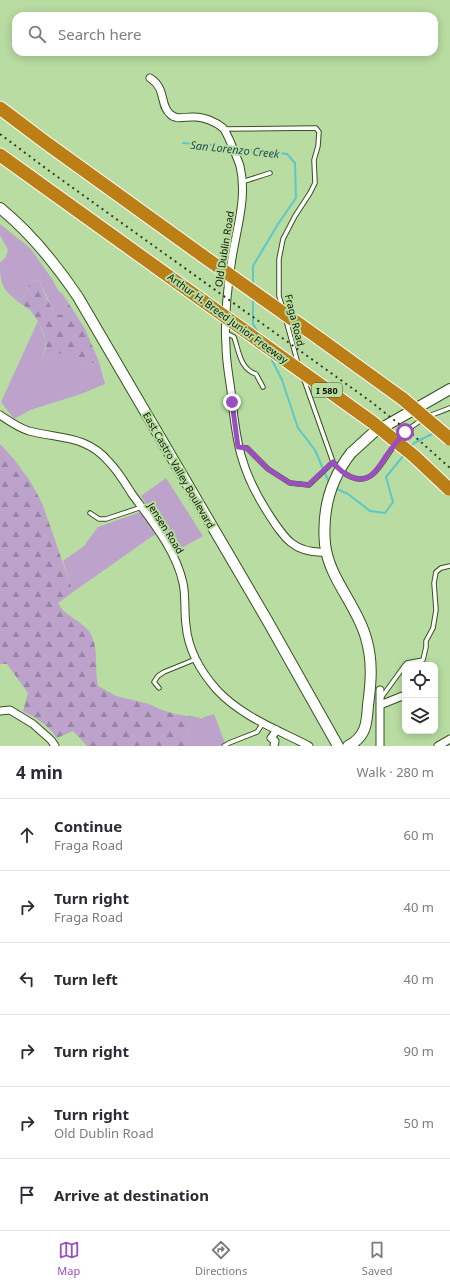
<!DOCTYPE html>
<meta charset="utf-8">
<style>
:root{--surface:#fff;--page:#f7f7f7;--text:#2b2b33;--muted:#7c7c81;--line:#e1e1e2;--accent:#9b4ebf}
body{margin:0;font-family:"Noto Sans",sans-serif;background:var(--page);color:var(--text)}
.controls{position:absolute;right:12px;bottom:12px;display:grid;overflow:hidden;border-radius:8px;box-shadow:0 2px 10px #0003}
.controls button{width:36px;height:36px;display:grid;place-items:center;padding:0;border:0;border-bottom:1px solid var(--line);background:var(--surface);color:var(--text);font:20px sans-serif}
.stop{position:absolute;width:12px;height:12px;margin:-9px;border:3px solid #9b4ebf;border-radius:50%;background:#fff}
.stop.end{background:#9b4ebf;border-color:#fff;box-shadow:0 1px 4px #0008}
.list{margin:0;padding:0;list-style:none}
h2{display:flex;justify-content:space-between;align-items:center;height:52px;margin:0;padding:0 16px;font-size:17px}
h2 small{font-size:13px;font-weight:400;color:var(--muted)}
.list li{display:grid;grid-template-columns:26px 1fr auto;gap:12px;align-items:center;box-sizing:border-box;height:72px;padding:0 16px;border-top:1px solid var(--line)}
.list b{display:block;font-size:15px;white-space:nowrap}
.list p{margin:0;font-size:13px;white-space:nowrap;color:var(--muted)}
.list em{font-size:13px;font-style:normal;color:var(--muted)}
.icon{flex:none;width:22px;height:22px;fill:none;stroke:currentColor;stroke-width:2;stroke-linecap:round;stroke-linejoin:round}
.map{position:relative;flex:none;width:450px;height:746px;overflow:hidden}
.search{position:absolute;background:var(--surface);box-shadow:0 2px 10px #0003;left:12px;right:12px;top:12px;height:44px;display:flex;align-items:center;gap:10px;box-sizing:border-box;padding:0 14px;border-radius:12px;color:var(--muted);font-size:15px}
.sheet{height:484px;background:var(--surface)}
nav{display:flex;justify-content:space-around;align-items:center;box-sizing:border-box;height:56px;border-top:1px solid var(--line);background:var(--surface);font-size:11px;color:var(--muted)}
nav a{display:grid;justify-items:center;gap:2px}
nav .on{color:var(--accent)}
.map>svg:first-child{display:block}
.green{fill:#bda3cb}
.forest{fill:url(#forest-firs)}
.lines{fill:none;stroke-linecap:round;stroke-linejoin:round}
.stream{stroke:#5dc8c6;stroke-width:2}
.lane-casing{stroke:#35531e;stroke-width:5.5}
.street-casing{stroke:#35531e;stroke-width:9}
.secondary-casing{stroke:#35531e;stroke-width:12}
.highway-casing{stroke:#fff;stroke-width:15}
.lane{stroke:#fff;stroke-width:3.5}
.street{stroke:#fff;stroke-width:7}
.secondary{stroke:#fff;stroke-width:10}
.highway{stroke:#bc7f15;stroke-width:13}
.rail{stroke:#2e3f22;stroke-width:2;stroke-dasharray:2 4;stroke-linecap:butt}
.secondary-bridge-casing{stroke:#35531e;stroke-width:12;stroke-linecap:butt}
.highway-bridge-casing{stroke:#fff;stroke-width:15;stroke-linecap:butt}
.secondary-bridge{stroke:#fff;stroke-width:10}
.highway-bridge{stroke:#bc7f15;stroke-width:13}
.route{stroke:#9b4ebf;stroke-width:5}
.labels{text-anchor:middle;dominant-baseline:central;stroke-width:4;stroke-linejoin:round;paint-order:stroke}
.shield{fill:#b8dca1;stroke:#405332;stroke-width:1}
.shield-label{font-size:9px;font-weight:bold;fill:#0c1803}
.street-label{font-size:10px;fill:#0c1803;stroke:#b8dca1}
.water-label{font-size:11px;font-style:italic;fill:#225251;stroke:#b8dca1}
</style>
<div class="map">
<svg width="450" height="746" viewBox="0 0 450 746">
<defs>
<pattern id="forest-firs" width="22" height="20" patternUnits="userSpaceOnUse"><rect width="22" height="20" fill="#bda3cb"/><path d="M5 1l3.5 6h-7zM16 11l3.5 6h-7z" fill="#9884a3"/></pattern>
</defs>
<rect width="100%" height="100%" fill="#b8dca1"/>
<!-- green -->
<path class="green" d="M0,224L30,248L52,279L58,290L64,296L65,302L62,316L55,314L39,280L31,282L20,303C3,290 0,285 0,263L6,257L8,250L0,235Z
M38,321C45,338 48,342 42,359L45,363L53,352C71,354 81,367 99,362L105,384L81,394L30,410L14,419L1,402Z
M166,478L203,536L178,550L164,530L151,537L73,592L63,561L84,546L98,527L149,509L141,496Z
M214,714L225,743L219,746H187C186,724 194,720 214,714Z"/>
<!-- forest -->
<path class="forest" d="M39,280L46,297L55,314L62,315L65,302L64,296L85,329L99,362C81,367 70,354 53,352L45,363L42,360L46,347L44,334L38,321L30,310L20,303L31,282Z
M0,444L13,458L30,481L42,503L73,592L58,603C64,616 79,619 88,630C100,645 94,668 98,686L116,696L149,704L162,710L175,714L201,718C187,727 187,730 187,746H87L73,731L57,738C48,725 36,718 23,711L28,693L7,664H0Z"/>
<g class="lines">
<!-- stream -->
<path class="stream" d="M183,143L212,145L231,147
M235,148L287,154L295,163L296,198L278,224L253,266V286
M253,298V324L259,334
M270,356L282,380L298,428L315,450L330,485
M411,447L414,443L434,433
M335,488L348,494L370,511L385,513L393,502L386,477L404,455"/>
<!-- lane casing -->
<g class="lane-casing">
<path id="lane" d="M224,129L316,128L319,132L318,146L314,160L315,183L310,193L295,216L283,239L279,259V296L282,306
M242,182L270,173
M286,320L298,364
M226,333L234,337C239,351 240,369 256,374L263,387
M303,377L333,462C342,474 359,486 373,474C385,463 393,443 405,432C411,427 417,423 423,419
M429,416L450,408
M238,447L247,448L268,469L290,483L309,485L333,462
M90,513L99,519H106L142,507
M405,665L407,663L423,660L426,647V641L433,628L436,610L434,583L436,572L441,568L450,566
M159,688L154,682L158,676L164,672L196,659
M381,698L405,665
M224,746L229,743L257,732L263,723"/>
</g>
<!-- street casing -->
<g class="street-casing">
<path id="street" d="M150,78C167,89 159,104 170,114C177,121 186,116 195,117C204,117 216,122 223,128C227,132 238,160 240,166C248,199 235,233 231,265C227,292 224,319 226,346C226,361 229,376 231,391C236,441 240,470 268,513C284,538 294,554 326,552
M0,415C9,421 19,428 29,431C59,439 87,435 109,462C118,471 125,483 132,494C151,520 176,550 183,583C186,597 184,611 186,625C188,649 201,672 217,690C241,716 278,730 309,746
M380,705L405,695
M0,711L10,710L33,724L51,740L55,746
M274,746L275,741L271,738L277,730
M380,746V690
M438,746L450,739"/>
</g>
<!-- secondary casing -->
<g class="secondary-casing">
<path id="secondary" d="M0,208C31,233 55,263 78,297L267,620L338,746
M351,453L373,433L450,389
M325,544C329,579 357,605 366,638C373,661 371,683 368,705C367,723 366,737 348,746"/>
</g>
<!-- highway casing -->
<g class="highway-casing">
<path id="highway" d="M0,108L45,142L203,256
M0,155L199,298
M320,339L403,399"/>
</g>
<!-- lane -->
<use href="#lane" class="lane"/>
<!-- street -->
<use href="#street" class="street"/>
<!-- secondary -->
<use href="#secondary" class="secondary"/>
<!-- highway -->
<use href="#highway" class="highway"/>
<!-- rail -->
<path class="rail" d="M0,134L48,170L370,401L413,435L450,468"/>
<!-- secondary-bridge casing -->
<g class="secondary-bridge-casing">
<path id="secondary-bridge" d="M325,544C322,511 330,480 351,453"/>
</g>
<!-- highway-bridge casing -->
<g class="highway-bridge-casing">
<path id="highway-bridge" d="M203,256L320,339
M199,298L372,422L414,456L449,489
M403,399L450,439"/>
</g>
<!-- secondary-bridge -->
<use href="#secondary-bridge" class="secondary-bridge"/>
<!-- highway-bridge -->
<use href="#highway-bridge" class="highway-bridge"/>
</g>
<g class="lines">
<!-- route -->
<path class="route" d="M232,402L238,447L247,448L268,469L290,483L308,485L333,462C342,474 359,486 373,474C378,469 382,462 386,456C392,448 398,440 405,432"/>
</g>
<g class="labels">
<!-- shield labels -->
<rect class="shield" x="312" y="383" width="30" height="14" rx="3"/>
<g class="shield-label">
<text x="327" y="390">I 580</text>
</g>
<!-- street labels -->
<g class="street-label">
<text transform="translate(224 249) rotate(-81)">Old Dublin Road</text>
<text transform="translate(228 318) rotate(36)">Arthur H. Breed Junior Freeway</text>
<text transform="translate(295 320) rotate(76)">Fraga Road</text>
<text transform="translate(179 470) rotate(60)">East Castro Valley Boulevard</text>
<text transform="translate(166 528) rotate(58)">Jensen Road</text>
</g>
<!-- water labels -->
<g class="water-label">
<text transform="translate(235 149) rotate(6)">San Lorenzo Creek</text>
</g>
</g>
</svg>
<div class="controls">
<button><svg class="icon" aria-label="locate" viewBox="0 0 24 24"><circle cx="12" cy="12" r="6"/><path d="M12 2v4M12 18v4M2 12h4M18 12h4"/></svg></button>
<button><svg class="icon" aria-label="layers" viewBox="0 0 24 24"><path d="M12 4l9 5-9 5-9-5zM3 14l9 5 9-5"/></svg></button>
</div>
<div class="stop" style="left:405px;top:432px"></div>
<div class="stop end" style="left:232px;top:402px"></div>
<div class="search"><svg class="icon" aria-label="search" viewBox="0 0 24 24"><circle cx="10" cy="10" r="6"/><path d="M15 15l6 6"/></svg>Search here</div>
</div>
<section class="sheet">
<h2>4 min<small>Walk · 280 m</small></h2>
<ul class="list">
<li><svg class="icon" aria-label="ahead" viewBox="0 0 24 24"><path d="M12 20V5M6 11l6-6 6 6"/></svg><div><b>Continue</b><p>Fraga Road</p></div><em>60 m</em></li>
<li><svg class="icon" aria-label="right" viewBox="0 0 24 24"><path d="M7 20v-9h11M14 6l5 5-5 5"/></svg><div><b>Turn right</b><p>Fraga Road</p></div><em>40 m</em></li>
<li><svg class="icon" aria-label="left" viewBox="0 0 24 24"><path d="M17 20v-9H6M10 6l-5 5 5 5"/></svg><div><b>Turn left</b></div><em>40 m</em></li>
<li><svg class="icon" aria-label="right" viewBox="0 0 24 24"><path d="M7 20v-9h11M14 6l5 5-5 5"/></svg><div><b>Turn right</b></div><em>90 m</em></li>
<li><svg class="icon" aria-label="right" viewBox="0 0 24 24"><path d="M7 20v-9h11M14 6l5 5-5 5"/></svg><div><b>Turn right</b><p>Old Dublin Road</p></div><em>50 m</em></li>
<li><svg class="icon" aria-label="arrive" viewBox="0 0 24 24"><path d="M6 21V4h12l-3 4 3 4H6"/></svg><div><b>Arrive at destination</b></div></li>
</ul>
</section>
<nav>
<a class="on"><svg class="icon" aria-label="map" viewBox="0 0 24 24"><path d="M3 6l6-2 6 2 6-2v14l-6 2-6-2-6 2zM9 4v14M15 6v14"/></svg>Map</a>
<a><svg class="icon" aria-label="directions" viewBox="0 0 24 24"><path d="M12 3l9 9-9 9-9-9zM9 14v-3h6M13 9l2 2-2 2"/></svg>Directions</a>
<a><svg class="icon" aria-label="saved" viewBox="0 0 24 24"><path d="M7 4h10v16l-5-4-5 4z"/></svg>Saved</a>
</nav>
